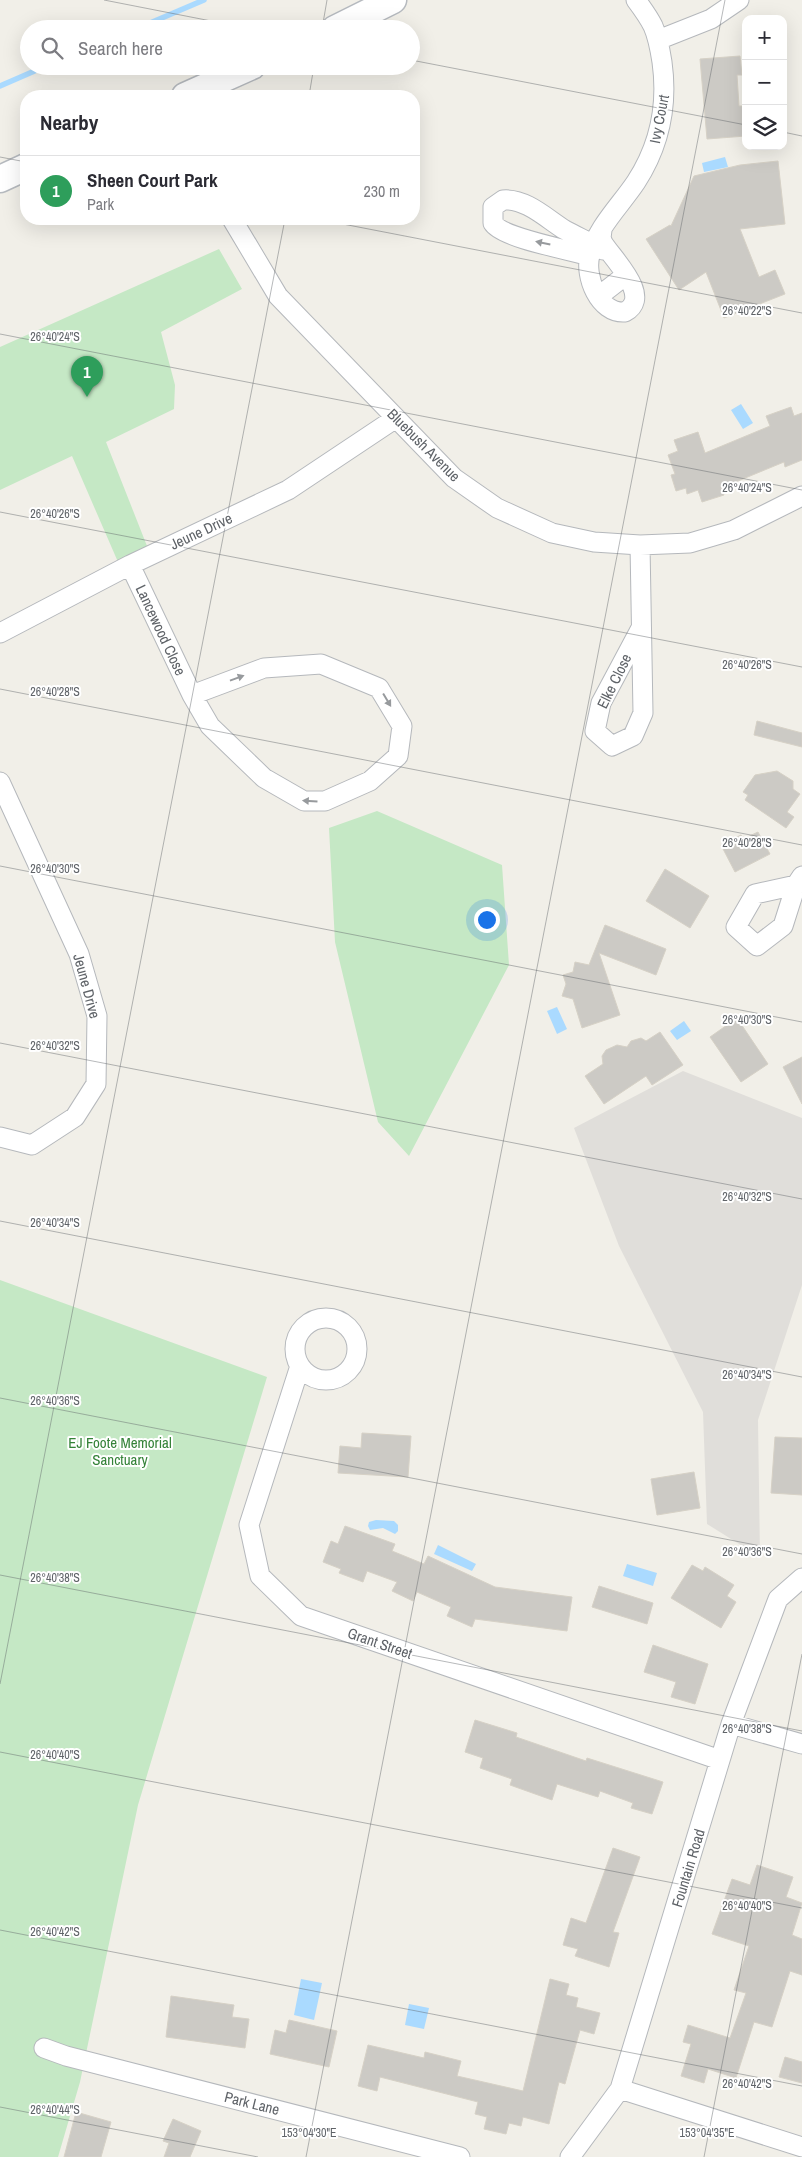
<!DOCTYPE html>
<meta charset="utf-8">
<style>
:root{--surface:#fff;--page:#f7f7f7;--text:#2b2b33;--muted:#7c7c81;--line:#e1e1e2;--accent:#b45309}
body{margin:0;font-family:"Archivo Narrow",sans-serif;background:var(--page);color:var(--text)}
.controls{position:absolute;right:15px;top:15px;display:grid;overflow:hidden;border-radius:10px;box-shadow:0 5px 20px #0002}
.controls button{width:45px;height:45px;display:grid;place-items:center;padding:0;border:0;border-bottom:1px solid var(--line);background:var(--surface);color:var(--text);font:25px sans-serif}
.you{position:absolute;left:486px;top:919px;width:18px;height:18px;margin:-12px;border:4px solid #fff;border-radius:50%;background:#1a73e8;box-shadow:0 0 0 8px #1a73e833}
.badge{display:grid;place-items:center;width:32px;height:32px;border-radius:50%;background:var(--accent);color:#fff;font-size:16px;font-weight:700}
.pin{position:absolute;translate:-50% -41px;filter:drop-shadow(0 1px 2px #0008)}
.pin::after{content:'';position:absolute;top:26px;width:18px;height:15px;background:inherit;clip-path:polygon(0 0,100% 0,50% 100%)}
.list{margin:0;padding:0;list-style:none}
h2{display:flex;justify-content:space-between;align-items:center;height:65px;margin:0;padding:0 20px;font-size:21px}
h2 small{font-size:16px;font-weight:400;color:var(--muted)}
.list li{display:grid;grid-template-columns:32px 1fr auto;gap:15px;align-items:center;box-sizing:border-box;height:70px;padding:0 20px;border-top:1px solid var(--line)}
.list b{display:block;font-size:19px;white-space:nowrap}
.list p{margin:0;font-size:16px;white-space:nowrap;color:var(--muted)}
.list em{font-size:16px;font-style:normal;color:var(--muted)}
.icon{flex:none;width:28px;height:28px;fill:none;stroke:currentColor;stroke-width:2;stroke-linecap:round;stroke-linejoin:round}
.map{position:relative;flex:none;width:802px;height:2157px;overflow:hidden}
.search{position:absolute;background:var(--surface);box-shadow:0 5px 20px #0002;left:20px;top:20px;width:400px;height:55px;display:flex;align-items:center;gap:12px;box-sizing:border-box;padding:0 18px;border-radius:28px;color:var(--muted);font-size:19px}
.panel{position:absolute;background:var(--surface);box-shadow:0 5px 20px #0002;left:20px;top:90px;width:400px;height:135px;border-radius:20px}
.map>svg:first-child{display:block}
.industrial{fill:#e0deda}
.green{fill:#c5e8c5}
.water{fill:#aadaff}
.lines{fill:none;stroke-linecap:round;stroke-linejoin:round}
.stream{stroke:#aadaff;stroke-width:5.5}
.building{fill:#cccac5;stroke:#d6d1c6}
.street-casing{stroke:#b5b8bc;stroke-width:21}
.secondary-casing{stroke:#b6babf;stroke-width:29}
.street{stroke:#fff;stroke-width:19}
.secondary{stroke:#fff;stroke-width:26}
.oneway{fill:#979a9d}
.ticks{fill:none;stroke:#5f6368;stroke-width:1;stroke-opacity:0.45}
.labels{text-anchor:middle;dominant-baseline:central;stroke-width:4;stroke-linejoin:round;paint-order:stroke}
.street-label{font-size:15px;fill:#5f6368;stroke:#fff}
.park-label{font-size:15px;fill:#348238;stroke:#fff}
.ticks-label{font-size:12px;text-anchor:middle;fill:#5f6368;stroke:#fff;stroke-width:4;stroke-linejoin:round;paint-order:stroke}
</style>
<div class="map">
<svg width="802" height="2157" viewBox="0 0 802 2157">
<rect width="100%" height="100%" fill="#f1efe8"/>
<!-- industrial -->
<path class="industrial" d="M683,1071L802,1118V1285L758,1420L760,1557L707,1524L703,1412L619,1246L574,1128Z"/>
<!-- green -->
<path class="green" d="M219,249L242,289L161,332L175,385L174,409L106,442L147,546L118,562L72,456L0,490V347Z
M377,811L502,865L509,965L409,1156L378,1122L335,942L329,828Z
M0,1280L267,1377L138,1805L80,2082L58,2157H0Z"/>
<!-- water -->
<path class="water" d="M725,157L728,167L704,172L702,163Z
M741,404L753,423L743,429L731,410Z
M557,1007L567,1029L557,1034L547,1011Z
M684,1021L691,1031L677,1040L670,1031Z
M376,1520L394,1521L398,1525V1531L395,1534L383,1528L370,1530L368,1526L369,1522Z
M438,1545L476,1564L472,1571L434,1554Z
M627,1564L657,1573L653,1586L623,1576Z
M301,1979L322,1983L314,2020L294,2015Z
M409,2004L429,2008L424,2029L405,2025Z"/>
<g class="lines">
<!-- stream -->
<path class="stream" d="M136,29L204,0
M0,86L46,66"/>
</g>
<!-- building -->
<path class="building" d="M740,56L742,75H737L739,106H744L746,136L707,139L700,59Z
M778,161L785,224L740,229L759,277L775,270L785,294L724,318L706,272L679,290L646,239L670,225L671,226L694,176L740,165Z
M791,407L794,416L802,413V460L785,467L784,462L721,488L724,495L702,502L698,490L687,494L686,488L676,491L671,475L675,474L668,455L678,451L674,440L698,432L705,453L770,426L766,416Z
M757,721L802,733V747L754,735Z
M777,771L793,781V789L800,794L787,812L794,817L786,828L745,800L748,795L743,792L755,775Z
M758,832L770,854L735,872L721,845L741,835L743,839Z
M665,869L709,896L690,928L646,901Z
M605,925L666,949L656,975L599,953L620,1015L582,1028L573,999L562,996L566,984L563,975L573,972L575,962L589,965Z
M737,1018L768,1064L741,1082L710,1037Z
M660,1032L683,1065L652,1085L646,1076L604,1104L585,1076L603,1064L602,1056L606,1050L617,1045L627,1047L631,1041L641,1038L646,1041Z
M802,1057V1104L783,1067Z
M362,1433L411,1436L408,1477L338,1473L340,1446L361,1448Z
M775,1437L802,1438V1495L771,1493Z
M694,1472L700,1508L657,1515L651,1479Z
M345,1526L395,1544L392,1551L424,1564L428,1556L495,1587L572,1597L567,1631L475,1619L472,1627L447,1616L451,1607L417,1592L413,1601L392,1591L397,1582L367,1571L363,1582L339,1573L341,1569L323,1562L331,1541L338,1544Z
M692,1565L703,1571L705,1567L734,1585L727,1596L736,1602L721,1628L671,1598Z
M599,1586L653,1603L647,1624L592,1607Z
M653,1645L708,1664L695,1704L671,1697L676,1682L644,1672Z
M475,1720L517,1733L516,1737L586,1761L587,1758L663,1782L652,1814L631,1808L633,1803L600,1791L598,1797L557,1784L552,1800L510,1785L512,1779L480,1768L483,1758L465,1752Z
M613,1848L640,1857L613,1932L619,1933L609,1967L575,1956L578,1949L563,1945L571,1918L586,1923Z
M757,1865L793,1877L786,1897L802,1903L792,1935L802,1939V1975L790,1971L772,2027L754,2022L736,2078L708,2069L704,2083L681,2076L691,2044L683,2042L688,2025L730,2038L746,1993L734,1990L749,1946L712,1934L732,1879L750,1885Z
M550,1979L569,1984L566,1995L578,1998L576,2007L600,2013L594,2034L580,2030L565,2084L559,2082L549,2124L523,2117L521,2126L509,2123L506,2134L484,2129L487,2117L475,2114L478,2102L380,2077L377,2091L358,2086L368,2045L424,2058L425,2052L461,2061L457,2076L523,2091Z
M171,1996L234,2005L232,2017L249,2019L245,2048L166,2037Z
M289,2020L337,2031L329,2067L270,2054L275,2030L286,2033Z
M785,2057L802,2062V2083L779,2077Z
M76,2112L111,2122L101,2157H64Z
M173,2119L201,2131L190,2157H164L169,2143L163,2141Z"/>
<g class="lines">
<!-- street casing -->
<g class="street-casing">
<path id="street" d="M658,40L711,19L739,0
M232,219L278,296L454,478L497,508L552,533L594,542L640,545L690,543L734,530L802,496
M602,230L601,238L603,243C613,259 653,297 625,312C599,314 584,276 590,255C598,226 620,206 636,182C660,145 668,105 662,62C660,49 658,37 653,26C648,16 642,8 636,0
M590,256C570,250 502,238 493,223V207L503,200C526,198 547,219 565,230C578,237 591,243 603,250
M599,296L626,275
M640,545L643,713L633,736L612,746L595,731L601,703L641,628
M130,565L192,695L210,726L264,778L304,801H325L370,781L398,756L402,726L379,688L321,664L264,668L192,695
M0,633L130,565L288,490L396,418
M0,782L79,954L97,1016L96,1084L75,1117L32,1145L0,1137
M796,885L755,894L736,927L757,946L783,926L796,885L802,876
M295 1349a31 31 0 1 1 62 0a31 31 0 1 1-62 0Z
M300,1366L249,1525L260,1576L301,1616L720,1760
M731,1724L802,1744
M44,2048L66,2056L460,2157
M620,2089L802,2147
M570,2157L620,2089L731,1724L778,1599L802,1578"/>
</g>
<!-- secondary casing -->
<g class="secondary-casing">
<path id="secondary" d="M335,29L393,0
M185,96L252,66
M0,179L26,167"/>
</g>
<!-- street -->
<use href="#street" class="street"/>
<!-- secondary -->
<use href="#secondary" class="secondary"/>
</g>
<!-- one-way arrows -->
<defs><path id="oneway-solid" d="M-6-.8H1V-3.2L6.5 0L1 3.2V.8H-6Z" transform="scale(1.25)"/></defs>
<g class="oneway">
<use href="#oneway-solid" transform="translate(543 243) rotate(-168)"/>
<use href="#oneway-solid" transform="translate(237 678) rotate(-20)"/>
<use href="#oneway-solid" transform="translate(387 700) rotate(59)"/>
<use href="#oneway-solid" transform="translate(310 801) rotate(-176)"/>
</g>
<!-- ticks -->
<path class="ticks" d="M104,0L252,29M322,29L327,0M411,60L746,125M309,96L314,66M783,132L802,136M0,157L26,162M317,219L802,313M0,334L802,490M0,512L802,667M0,689L802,845M0,866L802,1022M0,1043L802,1199M0,1221L802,1377M0,1398L802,1554M0,1575L802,1731M0,1684L285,219M0,1752L802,1908M0,1930L802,2086M0,2107L258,2157M306,2157L725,0M704,2157L802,1654"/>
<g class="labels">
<!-- street labels -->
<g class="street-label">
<text transform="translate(659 119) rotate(-79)">Ivy Court</text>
<text transform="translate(424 445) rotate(45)">Bluebush Avenue</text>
<text transform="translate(201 531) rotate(-25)">Jeune Drive</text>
<text transform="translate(161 630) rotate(65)">Lancewood Close</text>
<text transform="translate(614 681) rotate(-64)">Elke Close</text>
<text transform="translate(87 986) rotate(75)">Jeune Drive</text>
<text transform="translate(380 1643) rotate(19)">Grant Street</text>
<text transform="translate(688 1868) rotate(-73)">Fountain Road</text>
<text transform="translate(252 2103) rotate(14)">Park Lane</text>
</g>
<!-- park labels -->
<g class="park-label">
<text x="120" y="1442">EJ Foote Memorial<tspan x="120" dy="17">Sanctuary</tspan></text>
</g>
</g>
<g class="ticks-label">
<text x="747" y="315">26°40'22"S</text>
<text x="55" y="341">26°40'24"S</text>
<text x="747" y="492">26°40'24"S</text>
<text x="55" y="518">26°40'26"S</text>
<text x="747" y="669">26°40'26"S</text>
<text x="55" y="696">26°40'28"S</text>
<text x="747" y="847">26°40'28"S</text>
<text x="55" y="873">26°40'30"S</text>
<text x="747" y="1024">26°40'30"S</text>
<text x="55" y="1050">26°40'32"S</text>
<text x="747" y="1201">26°40'32"S</text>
<text x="55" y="1227">26°40'34"S</text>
<text x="747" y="1379">26°40'34"S</text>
<text x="55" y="1405">26°40'36"S</text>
<text x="747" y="1556">26°40'36"S</text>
<text x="55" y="1582">26°40'38"S</text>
<text x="747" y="1733">26°40'38"S</text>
<text x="55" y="1759">26°40'40"S</text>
<text x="747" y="1910">26°40'40"S</text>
<text x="55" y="1936">26°40'42"S</text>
<text x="747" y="2088">26°40'42"S</text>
<text x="55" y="2114">26°40'44"S</text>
<text x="309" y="2137">153°04'30"E</text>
<text x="707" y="2137">153°04'35"E</text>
</g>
</svg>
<div class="controls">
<button>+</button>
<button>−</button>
<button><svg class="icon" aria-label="layers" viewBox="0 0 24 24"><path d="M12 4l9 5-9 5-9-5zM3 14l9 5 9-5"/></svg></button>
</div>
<div class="you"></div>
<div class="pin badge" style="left:87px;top:397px;background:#2e9e5b">1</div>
<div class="search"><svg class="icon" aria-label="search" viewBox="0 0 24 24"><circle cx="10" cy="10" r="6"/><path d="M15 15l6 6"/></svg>Search here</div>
<section class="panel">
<h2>Nearby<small></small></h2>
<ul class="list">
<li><span class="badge" style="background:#2e9e5b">1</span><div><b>Sheen Court Park</b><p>Park</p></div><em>230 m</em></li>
</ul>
</section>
</div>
